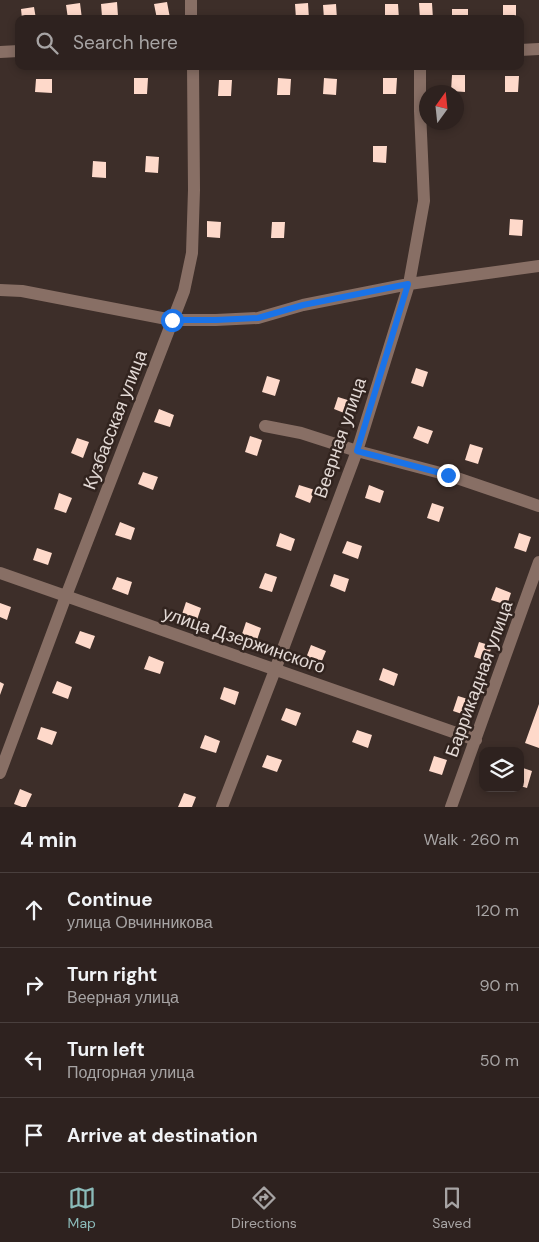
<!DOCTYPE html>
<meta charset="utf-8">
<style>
:root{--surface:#2e221f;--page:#362a28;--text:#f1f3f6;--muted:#a7a4a4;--line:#493f3d;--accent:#8bbbb9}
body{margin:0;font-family:"DM Sans",sans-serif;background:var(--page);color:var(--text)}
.controls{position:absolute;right:15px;bottom:15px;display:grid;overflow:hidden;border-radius:10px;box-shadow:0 2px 8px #0003}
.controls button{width:45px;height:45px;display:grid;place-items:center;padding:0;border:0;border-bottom:1px solid var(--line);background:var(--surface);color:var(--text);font:25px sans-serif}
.compass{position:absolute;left:419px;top:85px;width:45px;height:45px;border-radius:50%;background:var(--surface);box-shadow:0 2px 8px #0003;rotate:15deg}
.stop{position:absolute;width:15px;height:15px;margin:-11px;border:4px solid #1a73e8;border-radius:50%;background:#fff}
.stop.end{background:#1a73e8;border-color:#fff;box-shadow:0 1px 5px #0008}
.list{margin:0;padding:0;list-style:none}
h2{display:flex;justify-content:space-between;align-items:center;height:65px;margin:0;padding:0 20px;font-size:21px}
h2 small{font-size:16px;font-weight:400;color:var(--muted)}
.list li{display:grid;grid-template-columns:32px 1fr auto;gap:15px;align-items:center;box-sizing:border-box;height:75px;padding:0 20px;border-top:1px solid var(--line)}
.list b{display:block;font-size:19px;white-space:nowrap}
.list p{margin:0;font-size:16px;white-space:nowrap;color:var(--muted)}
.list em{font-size:16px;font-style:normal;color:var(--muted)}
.icon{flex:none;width:28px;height:28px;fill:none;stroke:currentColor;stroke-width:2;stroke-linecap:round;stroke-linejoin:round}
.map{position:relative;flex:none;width:539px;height:807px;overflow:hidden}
.search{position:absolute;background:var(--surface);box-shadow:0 2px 8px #0003;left:15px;right:15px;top:15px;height:55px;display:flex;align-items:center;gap:12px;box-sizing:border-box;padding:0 18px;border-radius:10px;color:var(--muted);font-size:19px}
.sheet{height:365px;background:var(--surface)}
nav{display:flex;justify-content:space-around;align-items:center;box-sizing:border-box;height:70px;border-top:1px solid var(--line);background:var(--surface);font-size:14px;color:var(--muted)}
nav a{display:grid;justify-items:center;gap:2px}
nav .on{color:var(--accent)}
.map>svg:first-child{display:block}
.building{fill:#fed9ca}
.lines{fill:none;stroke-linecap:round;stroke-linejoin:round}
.minor{stroke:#886f65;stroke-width:12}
.route{stroke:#1a73e8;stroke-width:6}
.labels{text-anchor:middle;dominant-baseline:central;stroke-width:5;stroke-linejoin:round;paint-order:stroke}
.street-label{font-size:18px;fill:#e3d9d5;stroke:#32241f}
</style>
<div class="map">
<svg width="539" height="807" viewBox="0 0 539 807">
<rect width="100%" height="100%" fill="#3d2e29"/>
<!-- building -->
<path class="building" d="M117,2L118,16L102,17L101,4Z
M167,2L170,18L157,19L154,4Z
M80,3L82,19H68L66,5Z
M308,3L309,19H296L295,4Z
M419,3H432L433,19H420Z
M336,4L337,19H324L323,5Z
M385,4H398L399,19H385Z
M503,5H516V19H503Z
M34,7L36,19H22L21,9Z
M452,9H468V19H452Z
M452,75H465V92L451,91Z
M505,76H519L518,92H505Z
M134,78H148L147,94H134Z
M278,78L291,79L290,95H277Z
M324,78L337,79L336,95L323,94Z
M383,78H397L396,94H383Z
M36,79H52V93L35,92Z
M219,80H232L231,96H218Z
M373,146H387L386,163L373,162Z
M146,156L159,157L158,173L145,172Z
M93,161L106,162V178L92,177Z
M510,219L523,220L522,236L509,235Z
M207,221L221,222L220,238L207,237Z
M272,222H285L284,238H271Z
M416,368L428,372L423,387L411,383Z
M267,376L280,380L275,396L262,392Z
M338,397L354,402L349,415L334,409Z
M159,409L174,415L170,427L154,422Z
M418,426L433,431L428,444L413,438Z
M250,436L262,440L257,456L245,452Z
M77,438L89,442L83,458L71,453Z
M470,444L483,448L478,464L465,460Z
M143,472L158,477L153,490L138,484Z
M299,485L315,490L310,503L295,497Z
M369,485L384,491L380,503L365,498Z
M59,493L72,498L66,513L54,509Z
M432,503L444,507L439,522L427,518Z
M120,522L135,528L131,540L115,535Z
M280,533L295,539L291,551L276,546Z
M519,533L531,537L526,552L514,548Z
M347,541L362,546L358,559L342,553Z
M37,548L52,553L48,565L33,560Z
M265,573L277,577L272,592L259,588Z
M334,574L349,579L345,592L330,586Z
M117,577L132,582L128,595L112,589Z
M496,587L511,593L507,605L491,600Z
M186,602L201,608L197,620L182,614Z
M0,603L11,607L7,620L0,617Z
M246,622L261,628L257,640L242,634Z
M80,631L95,636L90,649L75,643Z
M479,642L492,646L487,661L474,657Z
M311,645L326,651L321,663L306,658Z
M149,656L164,662L160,674L144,669Z
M383,668L398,674L394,686L379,680Z
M57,681L72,687L68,699L52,693Z
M0,682L4,684L0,695Z
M224,687L239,692L235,705L220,699Z
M458,696L471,700L465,715L453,711Z
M539,704V748L525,743Z
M286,708L301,713L296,726L281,720Z
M41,727L57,732L52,745L37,739Z
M357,730L372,735L368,748L352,742Z
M205,735L220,741L216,753L200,748Z
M267,755L282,760L277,772L262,767Z
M434,756L447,760L442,775L429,771Z
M520,767L532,771L527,788L520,786Z
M20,789L32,794L26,807H22L14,804Z
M184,793L196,797L192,807H178Z"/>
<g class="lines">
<!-- minor -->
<path class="minor" d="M191,0V19
M520,50L539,49
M0,52L19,51
M0,290L22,291L172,320H216L258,318L303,305L409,284L539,266
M265,426L301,433L357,451L448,475L539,506
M0,573L476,740
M0,773L66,596L184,291L192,253L194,190L193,66
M222,807L275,670L357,451L409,284L424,201L420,111V66
M451,807L539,562"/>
</g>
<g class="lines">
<!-- route -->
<path class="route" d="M172,320H216L258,318L303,305L408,284L357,451L448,475"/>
</g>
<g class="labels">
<!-- street labels -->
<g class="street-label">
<text transform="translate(115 420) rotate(-69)">Кузбасская улица</text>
<text transform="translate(340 438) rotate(-71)">Веерная улица</text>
<text transform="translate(244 640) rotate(19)">улица Дзержинского</text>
<text transform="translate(479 679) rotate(-70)">Баррикадная улица</text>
</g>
</g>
</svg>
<div class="controls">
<button><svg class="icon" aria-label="layers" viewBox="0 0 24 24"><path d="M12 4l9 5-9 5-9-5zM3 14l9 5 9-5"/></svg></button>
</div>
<svg class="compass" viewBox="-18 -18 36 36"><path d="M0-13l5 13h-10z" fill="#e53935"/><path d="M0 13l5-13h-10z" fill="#a7a4a4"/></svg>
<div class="stop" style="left:172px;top:320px"></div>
<div class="stop end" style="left:448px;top:475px"></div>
<div class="search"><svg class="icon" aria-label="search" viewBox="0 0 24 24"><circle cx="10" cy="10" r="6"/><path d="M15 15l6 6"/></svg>Search here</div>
</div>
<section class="sheet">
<h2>4 min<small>Walk · 260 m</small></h2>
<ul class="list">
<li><svg class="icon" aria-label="ahead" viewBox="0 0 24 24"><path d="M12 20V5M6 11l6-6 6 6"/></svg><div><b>Continue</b><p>улица Овчинникова</p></div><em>120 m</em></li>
<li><svg class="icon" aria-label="right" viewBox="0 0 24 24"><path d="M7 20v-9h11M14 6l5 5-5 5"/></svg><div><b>Turn right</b><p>Веерная улица</p></div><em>90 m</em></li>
<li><svg class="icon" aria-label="left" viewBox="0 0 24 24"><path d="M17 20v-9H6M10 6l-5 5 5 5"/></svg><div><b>Turn left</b><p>Подгорная улица</p></div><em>50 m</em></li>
<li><svg class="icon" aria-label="arrive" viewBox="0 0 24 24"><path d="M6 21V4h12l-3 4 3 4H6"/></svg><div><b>Arrive at destination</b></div></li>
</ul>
</section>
<nav>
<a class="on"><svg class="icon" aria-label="map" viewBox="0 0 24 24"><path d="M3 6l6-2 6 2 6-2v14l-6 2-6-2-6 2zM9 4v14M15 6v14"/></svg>Map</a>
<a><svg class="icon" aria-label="directions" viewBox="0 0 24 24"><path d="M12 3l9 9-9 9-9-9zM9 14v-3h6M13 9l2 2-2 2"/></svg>Directions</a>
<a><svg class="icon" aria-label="saved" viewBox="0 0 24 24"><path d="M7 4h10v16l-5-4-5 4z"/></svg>Saved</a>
</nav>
